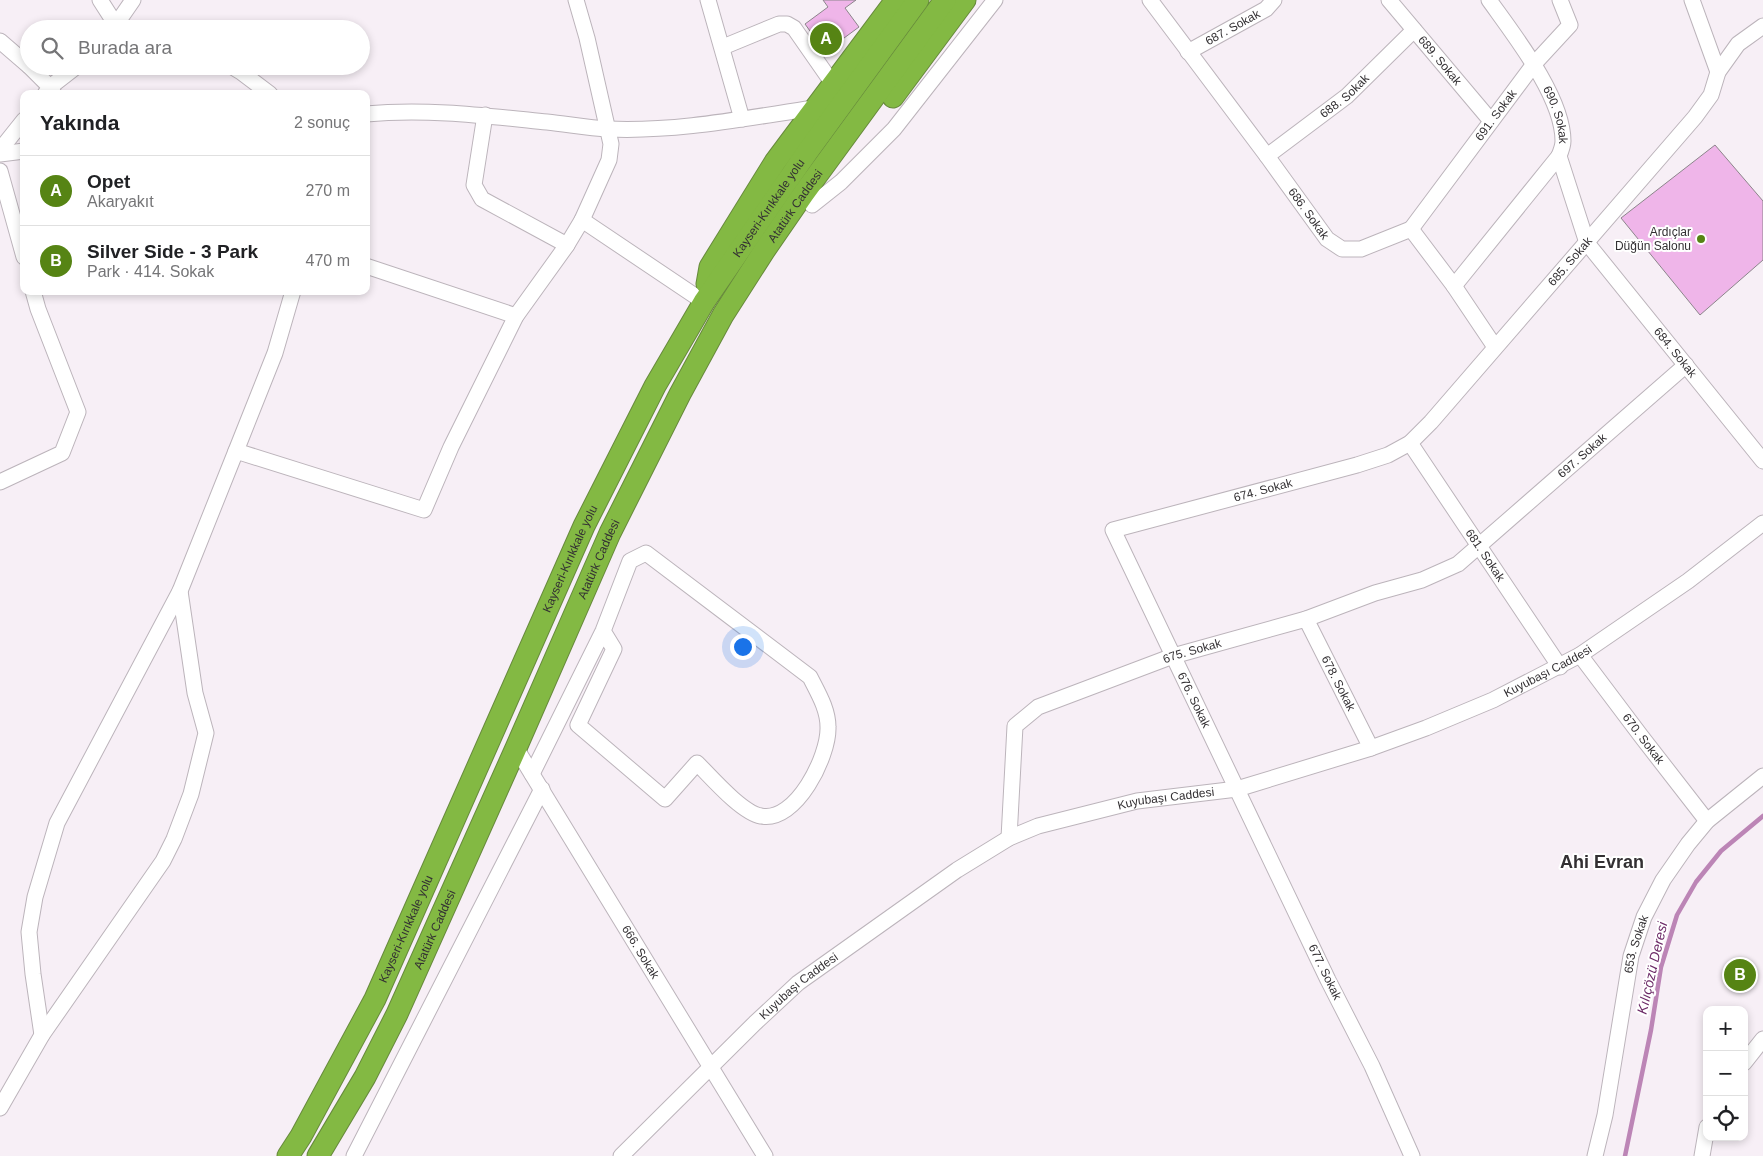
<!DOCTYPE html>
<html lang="tr">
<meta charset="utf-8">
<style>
:root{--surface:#fff;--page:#f6f6f6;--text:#202124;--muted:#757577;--line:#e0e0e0;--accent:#568414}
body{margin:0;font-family:Helvetica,sans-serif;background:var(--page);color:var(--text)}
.controls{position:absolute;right:15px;bottom:15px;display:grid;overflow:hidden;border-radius:10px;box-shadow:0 2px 8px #0003}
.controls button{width:45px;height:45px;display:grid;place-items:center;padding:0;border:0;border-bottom:1px solid var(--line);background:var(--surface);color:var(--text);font:25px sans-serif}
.you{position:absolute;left:742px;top:646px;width:18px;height:18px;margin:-12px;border:4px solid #fff;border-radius:50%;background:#1a73e8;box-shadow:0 0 0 8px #1a73e833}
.badge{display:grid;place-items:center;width:32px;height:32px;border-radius:50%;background:var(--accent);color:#fff;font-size:16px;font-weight:700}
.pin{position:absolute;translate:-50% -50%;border:2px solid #fff;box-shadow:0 1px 5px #0006}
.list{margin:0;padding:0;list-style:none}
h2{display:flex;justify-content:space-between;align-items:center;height:65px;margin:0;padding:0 20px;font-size:21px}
h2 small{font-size:16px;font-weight:400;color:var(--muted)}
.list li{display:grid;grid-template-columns:32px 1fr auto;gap:15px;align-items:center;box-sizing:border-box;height:70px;padding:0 20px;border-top:1px solid var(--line)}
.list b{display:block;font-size:19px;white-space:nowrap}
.list p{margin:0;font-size:16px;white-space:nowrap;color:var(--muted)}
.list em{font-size:16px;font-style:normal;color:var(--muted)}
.icon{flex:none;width:28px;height:28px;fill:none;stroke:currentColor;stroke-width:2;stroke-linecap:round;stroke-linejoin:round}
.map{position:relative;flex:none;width:1763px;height:1156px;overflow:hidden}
.search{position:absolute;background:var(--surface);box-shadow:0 2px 8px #0003;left:20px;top:20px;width:350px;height:55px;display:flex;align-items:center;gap:12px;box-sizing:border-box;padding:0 18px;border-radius:28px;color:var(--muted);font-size:19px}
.panel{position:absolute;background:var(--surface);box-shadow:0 2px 8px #0003;left:20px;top:90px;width:350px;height:205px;border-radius:10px}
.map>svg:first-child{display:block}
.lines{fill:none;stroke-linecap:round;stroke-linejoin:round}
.stream{stroke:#bc85b6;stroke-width:4.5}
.building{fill:#efb5e9;stroke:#8c858b}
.minor-casing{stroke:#bcb4bb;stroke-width:17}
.highway-casing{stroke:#67893d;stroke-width:23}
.minor{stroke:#fff;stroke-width:15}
.highway{stroke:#83b943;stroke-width:21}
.poi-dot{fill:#568414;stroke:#fff;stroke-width:2}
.labels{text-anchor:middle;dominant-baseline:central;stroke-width:4;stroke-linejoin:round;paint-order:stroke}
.street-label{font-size:12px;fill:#333033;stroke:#fff}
.poi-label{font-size:12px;fill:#333033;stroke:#fff;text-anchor:end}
.water-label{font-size:14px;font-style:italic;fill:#6c2a67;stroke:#fff}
.district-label{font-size:18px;font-weight:bold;fill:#333033;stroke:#fff}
</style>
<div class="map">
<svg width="1763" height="1156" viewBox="0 0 1763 1156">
<rect width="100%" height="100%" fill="#f7eff6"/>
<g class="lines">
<!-- stream -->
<path class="stream" d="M1625,1156L1651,1030L1661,967L1677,915L1696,882L1721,851L1763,816"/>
</g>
<!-- building -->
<path class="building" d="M823,0H856L845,8L859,27L825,52L805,24L828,7Z
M1715,145L1763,201V260L1700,315L1621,218Z"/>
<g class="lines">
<!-- minor casing -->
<g class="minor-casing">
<g id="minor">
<path d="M100,0L116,25L124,29"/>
<path d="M576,0L587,38L611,144L609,160L582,220"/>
<path d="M708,0L742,119"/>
<path id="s1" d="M1150,0L1267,156L1327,239L1342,249H1361L1411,229L1454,286L1495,347"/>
<path id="s2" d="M1389,0L1491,121"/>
<path id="s3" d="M1489,0C1514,35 1563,97 1563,141C1563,146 1561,151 1559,156L1587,243L1763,461"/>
<path d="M1692,0L1718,72"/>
<path d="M113,29L133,0"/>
<path d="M0,41L29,66"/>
<path d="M723,47L779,24H787L794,28L833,84"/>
<path id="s4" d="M1188,52L1266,9L1274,0"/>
<path d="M29,66L50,87L54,94"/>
<path d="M231,66L241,72L270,94"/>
<path d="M45,94L50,87L77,66"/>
<path d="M366,114C426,108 488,116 547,122C567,124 588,128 608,129C677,132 746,118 814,108"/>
<path d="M485,115L474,185L482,199L567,245"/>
<path d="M0,150L24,120"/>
<path d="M0,154L24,151"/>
<path id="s5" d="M1267,156L1347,96L1414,30"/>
<path d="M0,171L24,257"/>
<path d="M812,205L841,182L894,129L995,0"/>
<path id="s6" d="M1411,229L1534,64L1570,25L1560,0"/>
<path d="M366,266L516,316"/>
<path d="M1454,286L1559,156"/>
<path id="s7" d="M1410,443L1560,667"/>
<path d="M236,451L275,353L293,291"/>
<path d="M0,482L62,453L78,412L38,309L33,291"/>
<path id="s8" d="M1306,619L1371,748"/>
<path id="s9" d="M1580,655L1641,736L1707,821"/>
<path id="s10" d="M516,748L765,1156"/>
<path d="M532,774L603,631L630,561L646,553L810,677C818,693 828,709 828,727C829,756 796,823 761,816C742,813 711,777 697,763L665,799L578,725L614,649L603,631"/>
<path id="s11" d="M1009,838L1015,726L1038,707L1173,656L1306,619L1375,593L1422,580L1458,564L1686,365"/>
<path d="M42,1035L33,974L29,932L35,897L57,823L180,591L236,451L424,510L451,447L516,316L567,245L582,220L704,302"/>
<path d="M1744,1063L1763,1039"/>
<path d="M0,1108L42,1035L163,861L174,839L191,794L206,733L195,693L180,591"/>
<path d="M354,1156L542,789"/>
<path id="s12" d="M621,1156L755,1023L798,983L957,870L1009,838L1038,826L1137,801L1237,789L1371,748L1426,728L1493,700L1580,655L1688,581L1763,523"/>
<path id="s13" d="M1412,1156L1372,1066L1328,980L1113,530L1357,465L1388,455L1410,443L1431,422L1695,117L1711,95L1718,72L1738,44L1763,26"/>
<path id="s14" d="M1595,1156L1605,1115L1631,956L1644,917L1663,880L1688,844L1707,821L1763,776"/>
<path d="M1702,1156L1707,1127"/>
</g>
</g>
<!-- highway casing -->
<g class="highway-casing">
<g id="highway">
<path d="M893,97L965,0"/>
<path d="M707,284L710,267L775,162L896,0"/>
<path id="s15" d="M288,1156L301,1136L375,999L584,526L655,386L704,302L808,151L918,0"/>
<path id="s16" d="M318,1156L365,1077L397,1014L516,748L610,533L680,394L723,315L764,251L804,193L945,0"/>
</g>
</g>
<!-- minor -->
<use href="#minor" class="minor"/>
<!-- highway -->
<use href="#highway" class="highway"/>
</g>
<!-- markers -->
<circle class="poi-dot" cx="1701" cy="239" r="5"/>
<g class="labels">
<!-- street labels -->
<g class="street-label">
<text stroke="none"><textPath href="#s4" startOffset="51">687. Sokak</textPath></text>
<text stroke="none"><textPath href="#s2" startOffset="79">689. Sokak</textPath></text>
<text stroke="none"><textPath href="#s5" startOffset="98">688. Sokak</textPath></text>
<text stroke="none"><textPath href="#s6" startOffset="142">691. Sokak</textPath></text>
<text stroke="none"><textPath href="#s3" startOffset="134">690. Sokak</textPath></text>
<text stroke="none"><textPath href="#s16" startOffset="1065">Atatürk Caddesi</textPath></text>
<text stroke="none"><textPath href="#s15" startOffset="1065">Kayseri-Kırıkkale yolu</textPath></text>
<text stroke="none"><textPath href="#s1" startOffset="266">686. Sokak</textPath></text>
<text stroke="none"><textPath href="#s13" startOffset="1246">685. Sokak</textPath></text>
<text stroke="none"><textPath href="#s3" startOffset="409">684. Sokak</textPath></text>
<text stroke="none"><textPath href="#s11" startOffset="751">697. Sokak</textPath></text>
<text stroke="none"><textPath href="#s13" startOffset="849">674. Sokak</textPath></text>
<text stroke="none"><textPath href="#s7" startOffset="135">681. Sokak</textPath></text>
<text stroke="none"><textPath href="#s15" startOffset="661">Kayseri-Kırıkkale yolu</textPath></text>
<text stroke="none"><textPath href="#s16" startOffset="660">Atatürk Caddesi</textPath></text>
<text stroke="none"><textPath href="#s11" startOffset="306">675. Sokak</textPath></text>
<text stroke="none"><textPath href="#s12" startOffset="1071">Kuyubaşı Caddesi</textPath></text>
<text stroke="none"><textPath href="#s8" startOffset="72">678. Sokak</textPath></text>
<text transform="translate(1194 700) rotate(64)">676. Sokak</text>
<text stroke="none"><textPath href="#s9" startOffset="105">670. Sokak</textPath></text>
<text stroke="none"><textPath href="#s12" startOffset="666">Kuyubaşı Caddesi</textPath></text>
<text stroke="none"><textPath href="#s15" startOffset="256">Kayseri-Kırıkkale yolu</textPath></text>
<text stroke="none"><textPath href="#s16" startOffset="255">Atatürk Caddesi</textPath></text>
<text stroke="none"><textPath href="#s14" startOffset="216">653. Sokak</textPath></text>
<text stroke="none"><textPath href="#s10" startOffset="239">666. Sokak</textPath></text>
<text transform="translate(1325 972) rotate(64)">677. Sokak</text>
<text stroke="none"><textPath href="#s12" startOffset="246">Kuyubaşı Caddesi</textPath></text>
</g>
<!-- poi labels -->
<g class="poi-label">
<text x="1691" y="232">Ardıçlar<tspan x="1691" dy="14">Düğün Salonu</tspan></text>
</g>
<!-- water labels -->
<g class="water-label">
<text transform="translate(1652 968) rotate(-77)">Kılıçözü Deresi</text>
</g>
<!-- district labels -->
<g class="district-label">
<text x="1602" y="862">Ahi Evran</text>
</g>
</g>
</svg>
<div class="controls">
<button>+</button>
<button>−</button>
<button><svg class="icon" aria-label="locate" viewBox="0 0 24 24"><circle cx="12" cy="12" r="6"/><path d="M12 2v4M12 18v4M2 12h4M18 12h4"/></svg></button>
</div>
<div class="you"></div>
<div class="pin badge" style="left:826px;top:39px">A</div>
<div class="pin badge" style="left:1740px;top:975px">B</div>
<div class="search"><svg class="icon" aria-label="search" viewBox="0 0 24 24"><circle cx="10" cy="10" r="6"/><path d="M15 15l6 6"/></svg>Burada ara</div>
<section class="panel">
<h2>Yakında<small>2 sonuç</small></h2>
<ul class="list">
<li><span class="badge">A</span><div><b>Opet</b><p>Akaryakıt</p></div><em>270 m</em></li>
<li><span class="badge">B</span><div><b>Silver Side - 3 Park</b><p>Park · 414. Sokak</p></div><em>470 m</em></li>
</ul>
</section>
</div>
